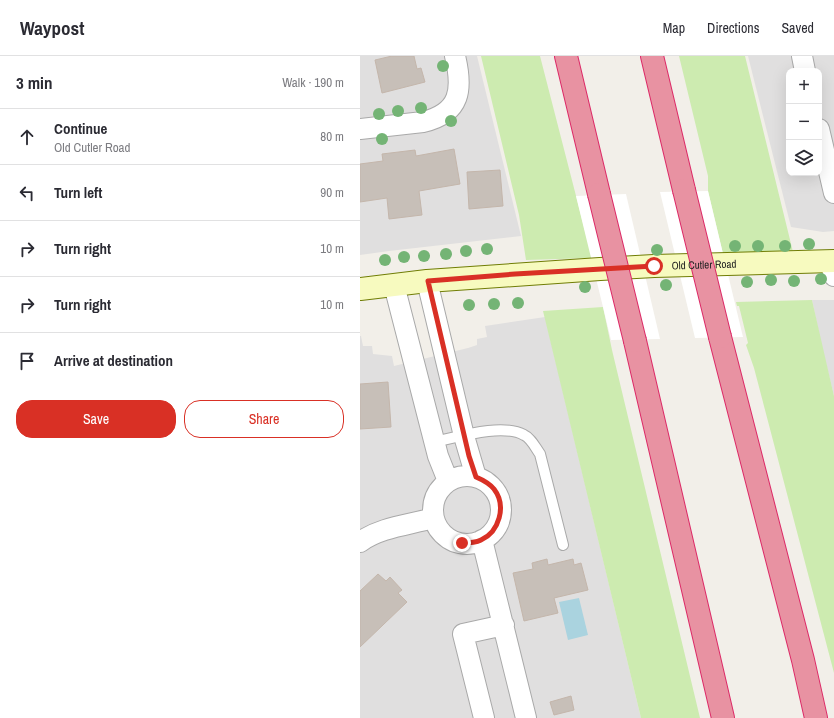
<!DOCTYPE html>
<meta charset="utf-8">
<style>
:root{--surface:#fff;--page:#f2f2f3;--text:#2b2b33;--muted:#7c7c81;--line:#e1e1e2;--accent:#d93025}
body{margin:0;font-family:"Archivo Narrow",sans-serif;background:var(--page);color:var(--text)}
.controls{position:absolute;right:12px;top:12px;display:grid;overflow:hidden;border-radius:8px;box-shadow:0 4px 16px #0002}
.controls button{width:36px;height:36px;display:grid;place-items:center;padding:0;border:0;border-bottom:1px solid var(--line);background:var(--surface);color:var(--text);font:20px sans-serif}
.stop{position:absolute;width:12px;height:12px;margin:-9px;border:3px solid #d93025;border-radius:50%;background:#fff}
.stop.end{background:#d93025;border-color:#fff;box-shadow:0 1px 4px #0008}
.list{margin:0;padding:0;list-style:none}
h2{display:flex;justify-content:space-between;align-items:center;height:52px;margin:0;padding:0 16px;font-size:17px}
h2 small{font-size:13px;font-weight:400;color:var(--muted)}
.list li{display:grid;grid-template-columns:26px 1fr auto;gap:12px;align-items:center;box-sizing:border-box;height:56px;padding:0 16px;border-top:1px solid var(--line)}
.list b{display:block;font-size:15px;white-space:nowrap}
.list p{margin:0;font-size:13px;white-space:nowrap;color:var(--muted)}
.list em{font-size:13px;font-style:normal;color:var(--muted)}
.actions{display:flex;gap:8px;padding:12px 16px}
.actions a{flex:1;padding:9px 0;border:1px solid var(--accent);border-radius:16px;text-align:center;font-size:14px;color:var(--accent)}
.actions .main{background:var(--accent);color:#fff}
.icon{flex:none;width:22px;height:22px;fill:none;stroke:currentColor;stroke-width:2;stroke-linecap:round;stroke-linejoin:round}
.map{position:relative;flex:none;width:474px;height:662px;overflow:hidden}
header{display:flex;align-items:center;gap:24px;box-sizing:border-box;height:56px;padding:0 20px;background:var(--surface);border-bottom:1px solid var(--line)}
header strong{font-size:19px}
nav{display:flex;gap:22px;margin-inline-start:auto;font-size:14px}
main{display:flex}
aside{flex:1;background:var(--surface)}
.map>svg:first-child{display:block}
.residential{fill:#e0dfdf;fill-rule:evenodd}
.grass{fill:#cdebb0}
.water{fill:#aad3df}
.pier{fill:#fff}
.building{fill:#c7bfb8;stroke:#c4b6ab}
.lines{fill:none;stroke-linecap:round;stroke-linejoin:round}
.lane-casing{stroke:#a9a9a9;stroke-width:12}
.street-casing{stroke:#a9a9a9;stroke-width:22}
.secondary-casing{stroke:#707d05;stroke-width:24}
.highway-casing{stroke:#dc2a67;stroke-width:24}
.lane{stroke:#fff;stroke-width:10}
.street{stroke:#fff;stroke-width:20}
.secondary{stroke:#f7fabf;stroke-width:22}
.highway{stroke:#e892a2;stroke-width:22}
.highway-bridge-casing{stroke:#dc2a67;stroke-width:24;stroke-linecap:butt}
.highway-bridge{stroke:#e892a2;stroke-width:22}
.tree{fill:#74b475}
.route{stroke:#d93025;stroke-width:5}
.labels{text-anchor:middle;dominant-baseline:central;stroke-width:3.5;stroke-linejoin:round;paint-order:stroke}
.street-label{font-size:11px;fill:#222;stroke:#fff}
</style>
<header>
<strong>Waypost</strong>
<nav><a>Map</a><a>Directions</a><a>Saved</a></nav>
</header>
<main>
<aside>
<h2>3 min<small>Walk · 190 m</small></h2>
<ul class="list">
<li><svg class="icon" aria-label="ahead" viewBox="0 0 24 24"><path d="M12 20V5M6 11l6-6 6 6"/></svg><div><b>Continue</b><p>Old Cutler Road</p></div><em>80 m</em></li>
<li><svg class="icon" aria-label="left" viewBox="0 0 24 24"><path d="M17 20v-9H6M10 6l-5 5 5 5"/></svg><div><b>Turn left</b></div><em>90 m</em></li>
<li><svg class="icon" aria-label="right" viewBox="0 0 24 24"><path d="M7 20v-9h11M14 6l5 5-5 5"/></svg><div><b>Turn right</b></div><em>10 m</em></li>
<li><svg class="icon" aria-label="right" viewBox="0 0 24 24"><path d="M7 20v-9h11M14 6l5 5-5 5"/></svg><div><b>Turn right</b></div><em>10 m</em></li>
<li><svg class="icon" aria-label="arrive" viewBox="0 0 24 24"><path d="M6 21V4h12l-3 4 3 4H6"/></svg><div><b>Arrive at destination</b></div></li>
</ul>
<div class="actions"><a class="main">Save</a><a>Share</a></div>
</aside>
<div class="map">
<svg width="474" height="662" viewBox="0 0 474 662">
<rect width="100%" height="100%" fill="#f2efe9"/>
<!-- residential -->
<path class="residential" d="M0,0H117L161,180L29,195L0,199Z
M388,0H474V175L463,176L431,171ZM429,15H459V117H429Z
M452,244H474V340L462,291Z
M185,261L281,662H0V280H1L3,290H12L13,298L32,300L34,310L108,292L117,289V283L127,281L125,270Z"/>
<!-- grass -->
<path class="grass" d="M121,0H180L232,202L166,204L159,159Z
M319,0H385L433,196L363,198L348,135V120Z
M452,244L474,340V617L394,312L386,289L388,287L379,250H377L376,246Z
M243,251L252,294L340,662H281L183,255Z"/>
<!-- water -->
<path class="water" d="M219,542L228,579L208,584L199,546Z"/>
<!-- pier -->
<path class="pier" d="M348,135L383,281L335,282L300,136Z
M266,138L300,283L251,284L216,140Z"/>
<!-- building -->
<path class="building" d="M32,0H54L57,13L61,12L65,26L22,37L15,4Z
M94,93L100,128L59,135L62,159L29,163L27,142L0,146V108L23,105L22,98L55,94L56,100Z
M140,114L143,150L109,153L107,116Z
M28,326L31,371L0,373V328Z
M187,503L188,509L213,503L214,509L221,507L228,534L194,542L198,557L164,565L153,517L173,513L172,507Z
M18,518L26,525L30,521L42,534L38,537L47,546L0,591V535Z
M211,640L214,654L194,659L190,646Z"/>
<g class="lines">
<!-- lane casing -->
<g class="lane-casing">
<path id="lane" d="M74,386C98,381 142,367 164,379C171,382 175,391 180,398L203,489"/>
</g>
<!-- street casing -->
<g class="street-casing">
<path id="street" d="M442,0L445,15
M0,73L63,66C101,57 103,33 95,0
M459,73L474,137
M470,205L474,220
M67,225L104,380L116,421
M34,229L78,400L88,425
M73 454a34 34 0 1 1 68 0a34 34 0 1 1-68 0Z
M122,484L166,662
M0,486C21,471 49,469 73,462
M124,662L103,578L144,569"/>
</g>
<!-- secondary casing -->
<g class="secondary-casing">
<g id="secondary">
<path id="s1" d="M0,233L67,225L240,213L294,210L474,205"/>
</g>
</g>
<!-- highway casing -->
<g class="highway-casing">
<path id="highway" d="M206,0L239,138
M292,0L324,134
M360,281L443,604L456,662
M275,285L363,662"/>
</g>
<!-- lane -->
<use href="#lane" class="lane"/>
<!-- street -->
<use href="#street" class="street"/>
<!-- secondary -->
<use href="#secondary" class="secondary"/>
<!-- highway -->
<use href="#highway" class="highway"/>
<!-- highway-bridge casing -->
<g class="highway-bridge-casing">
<path id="highway-bridge" d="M324,134L360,281
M239,138L275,285"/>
</g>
<!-- highway-bridge -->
<use href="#highway-bridge" class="highway-bridge"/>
</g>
<!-- trees -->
<g class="tree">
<circle cx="83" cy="10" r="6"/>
<circle cx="61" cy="52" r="6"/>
<circle cx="38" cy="55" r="6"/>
<circle cx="19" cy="58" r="6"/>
<circle cx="91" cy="65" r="6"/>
<circle cx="22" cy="83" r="6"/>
<circle cx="449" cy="188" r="6"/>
<circle cx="375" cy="190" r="6"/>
<circle cx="398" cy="190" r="6"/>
<circle cx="425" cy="190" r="6"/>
<circle cx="127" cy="193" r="6"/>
<circle cx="297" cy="194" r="6"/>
<circle cx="106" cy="195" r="6"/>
<circle cx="86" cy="198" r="6"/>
<circle cx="64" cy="200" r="6"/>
<circle cx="44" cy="201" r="6"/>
<circle cx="25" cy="204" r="6"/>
<circle cx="461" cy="223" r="6"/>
<circle cx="411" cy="224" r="6"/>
<circle cx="434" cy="225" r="6"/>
<circle cx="387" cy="226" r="6"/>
<circle cx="306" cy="229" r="6"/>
<circle cx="225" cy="231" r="6"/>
<circle cx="158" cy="247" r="6"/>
<circle cx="134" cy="248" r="6"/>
<circle cx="109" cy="249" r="6"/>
</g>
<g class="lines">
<!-- route -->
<path class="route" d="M102,487C109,487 115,487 121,484C139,476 147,450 134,433C129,427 123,424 116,421L109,400L68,225L155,218L294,210"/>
</g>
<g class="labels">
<!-- street labels -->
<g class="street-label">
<text stroke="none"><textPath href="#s1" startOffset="345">Old Cutler Road</textPath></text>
</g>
</g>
</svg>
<div class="controls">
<button>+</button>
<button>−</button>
<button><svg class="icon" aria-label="layers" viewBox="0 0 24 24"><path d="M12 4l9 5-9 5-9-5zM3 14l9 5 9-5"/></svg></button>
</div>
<div class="stop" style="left:294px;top:210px"></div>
<div class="stop end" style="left:102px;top:487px"></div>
</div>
</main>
